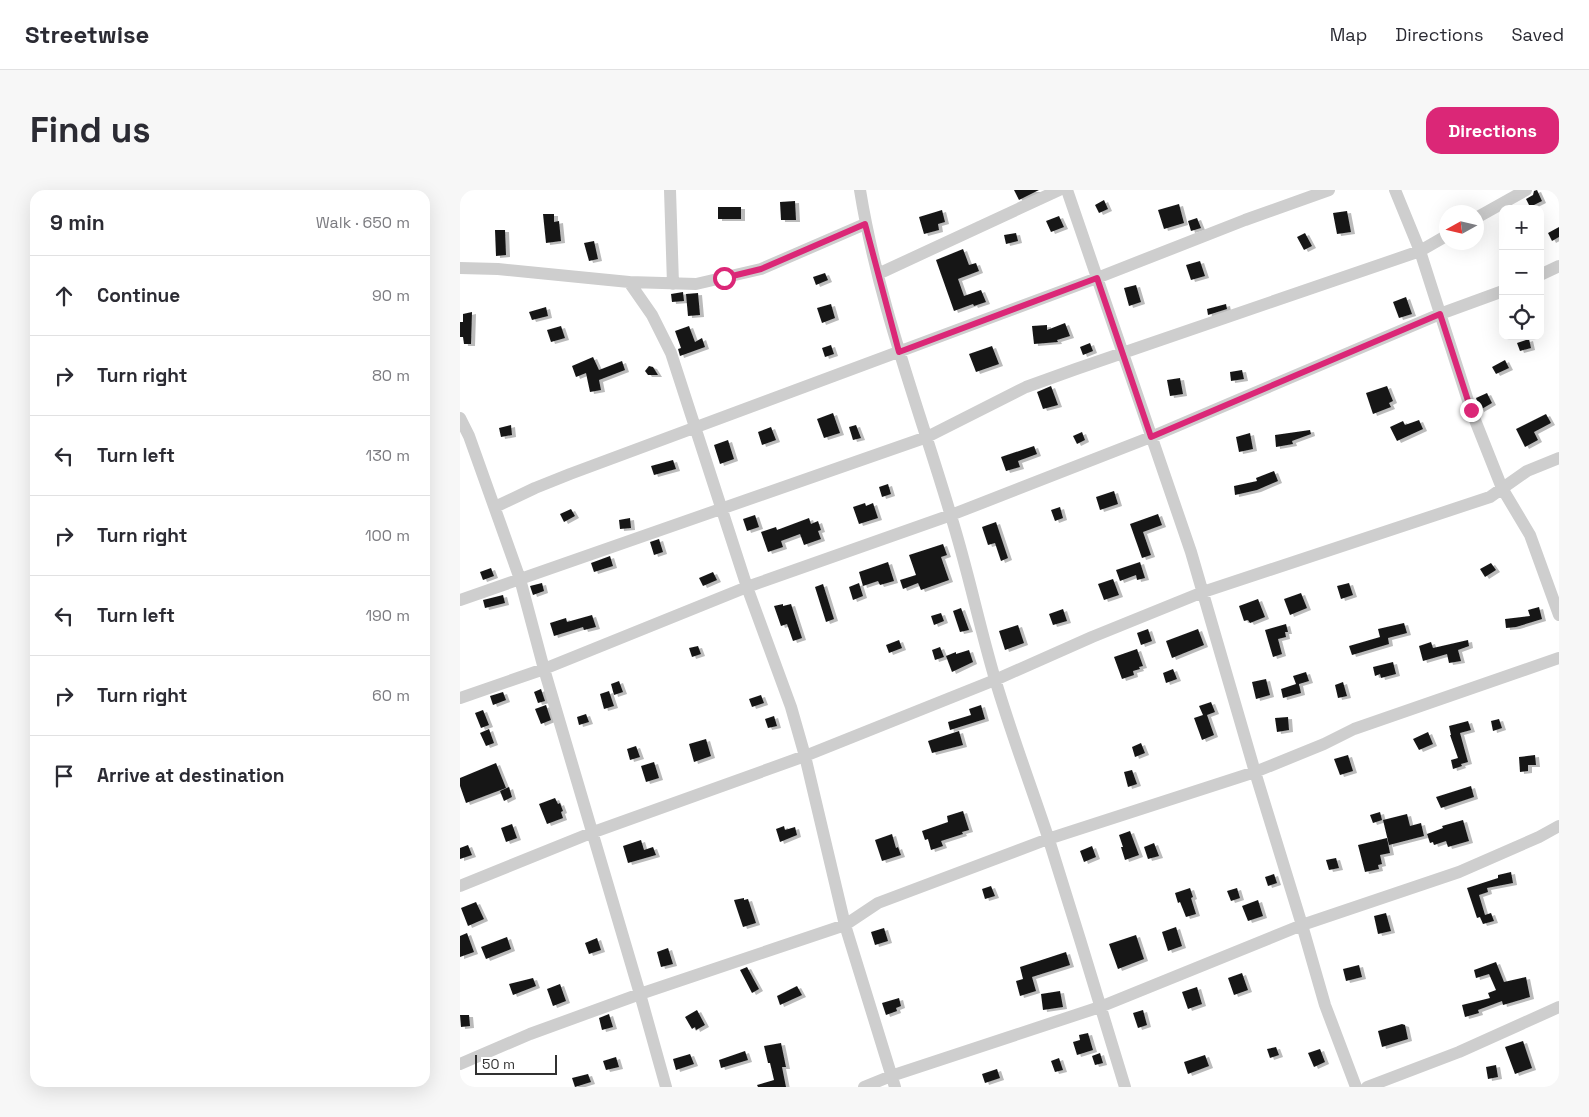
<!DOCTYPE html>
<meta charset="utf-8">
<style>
:root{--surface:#fff;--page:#f7f7f7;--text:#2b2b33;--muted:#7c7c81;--line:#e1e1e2;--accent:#db2777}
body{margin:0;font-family:"Space Grotesk",sans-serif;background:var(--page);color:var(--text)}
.controls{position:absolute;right:15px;top:15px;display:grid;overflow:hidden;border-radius:10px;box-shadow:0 5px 20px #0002}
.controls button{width:45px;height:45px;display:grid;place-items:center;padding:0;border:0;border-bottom:1px solid var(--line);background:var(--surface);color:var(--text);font:25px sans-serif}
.compass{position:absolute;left:979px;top:15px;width:45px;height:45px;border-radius:50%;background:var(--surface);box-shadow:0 5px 20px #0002;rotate:262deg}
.scale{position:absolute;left:15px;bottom:12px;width:82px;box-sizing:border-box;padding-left:5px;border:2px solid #313131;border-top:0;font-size:14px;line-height:18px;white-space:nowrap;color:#313131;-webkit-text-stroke:4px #fff;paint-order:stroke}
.stop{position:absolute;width:15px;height:15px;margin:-11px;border:4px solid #db2777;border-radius:50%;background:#fff}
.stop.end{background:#db2777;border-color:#fff;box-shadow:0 1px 5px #0008}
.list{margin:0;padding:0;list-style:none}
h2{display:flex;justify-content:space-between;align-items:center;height:65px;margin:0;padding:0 20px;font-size:21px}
h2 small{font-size:16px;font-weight:400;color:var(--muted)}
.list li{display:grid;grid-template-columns:32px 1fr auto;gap:15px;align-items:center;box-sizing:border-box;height:80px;padding:0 20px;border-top:1px solid var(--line)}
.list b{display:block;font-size:19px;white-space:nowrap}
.list em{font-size:16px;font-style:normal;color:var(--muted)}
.icon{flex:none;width:28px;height:28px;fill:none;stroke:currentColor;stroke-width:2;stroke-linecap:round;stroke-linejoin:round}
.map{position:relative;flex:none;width:1099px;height:897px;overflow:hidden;border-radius:15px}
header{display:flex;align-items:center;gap:30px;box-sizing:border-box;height:70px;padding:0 25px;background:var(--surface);border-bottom:1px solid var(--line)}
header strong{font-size:24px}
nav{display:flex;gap:28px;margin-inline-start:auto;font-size:18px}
.intro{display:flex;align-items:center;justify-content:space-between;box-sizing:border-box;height:120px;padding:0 30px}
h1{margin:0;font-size:35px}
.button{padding:12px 22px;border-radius:15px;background:var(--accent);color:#fff;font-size:18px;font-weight:700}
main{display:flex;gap:30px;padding:0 30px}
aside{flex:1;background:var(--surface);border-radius:15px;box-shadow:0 5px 20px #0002}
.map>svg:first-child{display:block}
.building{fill:#181818;filter:url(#shadow)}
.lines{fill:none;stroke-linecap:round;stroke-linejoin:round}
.minor{stroke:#cecece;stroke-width:12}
.route{stroke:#db2777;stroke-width:6}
</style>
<header>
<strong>Streetwise</strong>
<nav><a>Map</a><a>Directions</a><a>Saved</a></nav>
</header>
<div class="intro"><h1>Find us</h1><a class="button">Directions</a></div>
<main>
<aside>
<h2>9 min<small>Walk · 650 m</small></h2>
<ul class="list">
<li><svg class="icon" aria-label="ahead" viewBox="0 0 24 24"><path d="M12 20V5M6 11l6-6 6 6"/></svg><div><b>Continue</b></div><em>90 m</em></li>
<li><svg class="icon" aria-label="right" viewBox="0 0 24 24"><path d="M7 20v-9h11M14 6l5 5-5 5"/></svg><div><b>Turn right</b></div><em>80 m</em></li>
<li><svg class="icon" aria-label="left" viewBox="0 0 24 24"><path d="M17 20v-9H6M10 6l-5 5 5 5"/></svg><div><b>Turn left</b></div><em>130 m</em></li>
<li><svg class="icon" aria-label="right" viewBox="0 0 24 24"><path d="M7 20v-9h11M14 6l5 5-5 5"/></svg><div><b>Turn right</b></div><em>100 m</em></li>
<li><svg class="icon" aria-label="left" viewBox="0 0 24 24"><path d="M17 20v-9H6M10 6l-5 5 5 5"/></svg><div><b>Turn left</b></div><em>190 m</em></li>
<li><svg class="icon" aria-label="right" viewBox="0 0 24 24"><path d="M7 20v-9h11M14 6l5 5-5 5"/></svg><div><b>Turn right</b></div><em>60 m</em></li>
<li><svg class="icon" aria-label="arrive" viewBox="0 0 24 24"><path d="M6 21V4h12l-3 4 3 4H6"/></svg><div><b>Arrive at destination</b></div></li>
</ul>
</aside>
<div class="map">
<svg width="1099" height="897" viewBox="0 0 1099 897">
<defs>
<filter id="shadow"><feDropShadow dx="4" dy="2" stdDeviation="0" flood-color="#0004"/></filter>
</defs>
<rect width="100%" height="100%" fill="#fff"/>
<!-- building -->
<path class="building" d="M554,0H579L559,10Z
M1077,0L1082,11L1070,17L1066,9L1073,5L1074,1Z
M644,10L648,19L639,23L635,15Z
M335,11L336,30H321L320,12Z
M719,14L724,33L704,39L698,20Z
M258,17H281V29H258Z
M482,20L485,32L478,34L479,40L464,44L459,27Z
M887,21L891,42L877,44L873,23Z
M83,24H94V32L99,31L101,51L86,53Z
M599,26L604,37L591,42L586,31Z
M737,28L741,38L731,41L728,31Z
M1099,37V47L1092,51L1088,43Z
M35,40H45L46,65L36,66Z
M556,43L558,51L546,54L544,45Z
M845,43L852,56L844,60L837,47Z
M134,51L138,69L129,71L124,53Z
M503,59L509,75L516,73L519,81L498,89L504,106L521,100L526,112L514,116L513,114L494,121L476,70Z
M740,71L745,86L731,90L726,75Z
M365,83L368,90L356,95L353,87Z
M676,95L681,112L669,116L664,98Z
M223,102L224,111L212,112L211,104Z
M238,103L240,125L228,126L226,104Z
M946,107L952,124L939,128L933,112Z
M371,114L375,128L362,133L357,118Z
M766,114L767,119L748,125L747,119Z
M86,117L88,126L72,130L69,122Z
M12,122L11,154H4L3,147H0V132H3V124Z
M605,133L610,146L597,150L598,152L574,154L572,136L587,135V140Z
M101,136L105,148L91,152L87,140Z
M229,136L235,152L242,148L245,157L220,166L218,159L221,158L215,141Z
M1069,149L1071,158L1060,161L1057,153Z
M630,153L633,161L623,165L620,157Z
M371,155L374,164L365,167L362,158Z
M532,156L539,174L516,182L509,164Z
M133,167L139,180L162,171L165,180L139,190L141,200L130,202L126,183L116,187L112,176Z
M1045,170L1049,178L1036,184L1032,177Z
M189,176L193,177L198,185H188L185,181Z
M782,180L784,189L771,191L770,182Z
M720,188L723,204L710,206L707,190Z
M591,196L598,215L583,219L577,202Z
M927,196L933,211L929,213L931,217L913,224L906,203Z
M1027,203L1032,213L1020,220L1016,208Z
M373,223L380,243L364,248L357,229Z
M1086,224L1091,233L1074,242L1078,250L1065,257L1056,239Z
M959,230L963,239L937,251L930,237L943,231L945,235Z
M51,235L52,245L41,247L39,238Z
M396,235L401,248L393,250L389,237Z
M311,237L316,250L302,255L298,242Z
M850,240L851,244L832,251L833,254L816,257L815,245Z
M622,242L625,250L617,254L613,246Z
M790,243L793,259L779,262L776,247Z
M268,250L274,269L260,274L254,255Z
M574,256L577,264L558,271L560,277L546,281L541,267Z
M213,270L216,279L194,285L191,276Z
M814,281L818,291L797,300L775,305L774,296L797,291L796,288Z
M428,294L431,304L422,307L419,297Z
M654,301L658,314L640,320L636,307Z
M405,313L406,316L413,313L418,328L399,334L393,317Z
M600,317L603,328L595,331L591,320Z
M111,319L115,326L104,332L100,324Z
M698,324L702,335L683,342L691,365L682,368L670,334Z
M295,325L299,337L287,341L283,329Z
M170,328L171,338L160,339L159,330Z
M349,328L351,334L358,331L361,340L358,341L361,349L344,355L340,344L321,351L323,357L308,362L301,342L316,337L317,340Z
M536,332L548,368L541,371L535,353L528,355L522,337Z
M199,349L203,362L194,365L190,352Z
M483,354L487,365L481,367L489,390L461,400L458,393L443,399L440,390L456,385L449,365Z
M150,366L153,376L134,382L131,373Z
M428,372L434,391L420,395L418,391L403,396L399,382Z
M680,372L685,388L677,390L676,385L660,391L656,380Z
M1031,373L1036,380L1025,387L1020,379Z
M31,378L34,386L23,390L20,382Z
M253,382L257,390L243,396L239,388Z
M653,389L659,405L644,410L638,394Z
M82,393L84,401L73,405L70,396Z
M399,393L403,406L393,410L389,397Z
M889,393L893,405L881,409L877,396Z
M363,394L374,429L366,432L355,397Z
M841,403L847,418L830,425L824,409Z
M43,405L45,413L25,418L23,410Z
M798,409L805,427L790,433L788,430L784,431L779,416Z
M323,414V416L331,414L342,448L333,451L327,434L321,436L314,416Z
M1079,417L1082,429L1056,437L1046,438L1045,429L1070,426L1068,420Z
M501,418L509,440L500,442L493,421Z
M603,419L607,431L593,435L589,424Z
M481,423L484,431L474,435L471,426Z
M132,425L136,437L124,440L123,437L94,446L90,433L106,428L107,432Z
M944,433L947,443L928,448L929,454L892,465L889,456L920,447L918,439Z
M826,434L828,442H825L826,447L818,449L822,464L813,467L805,440Z
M558,435L564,453L545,460L539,441Z
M688,439L692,451L681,455L677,443Z
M738,439L744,455L712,468L706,451Z
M439,450L442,458L429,463L426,455Z
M1008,450L1009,456L998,460L1001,471L989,473L987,464L963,471L959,456L971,452L973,458Z
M238,456L241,464L232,467L229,458Z
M480,457L484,467L475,470L472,460Z
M677,459L683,476L679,477L680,479L673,481L674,485L662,489L654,467Z
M509,460L513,472L492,482L486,466L496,462V464Z
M933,472L936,484L921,488L920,484L915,486L913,477Z
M713,479L717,489L706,493L703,483Z
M846,482L849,491L839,494L841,503L823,508L821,499L836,494L833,486Z
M806,489L810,505L796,509L792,492Z
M159,491L163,502L154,505L151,494Z
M883,492L887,506L878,508L875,495Z
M81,499L85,511L78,513L74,502Z
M149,501L154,516L144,519L140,504Z
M43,502L46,510L33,515L30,506Z
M301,505L304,513L292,517L289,509Z
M751,512L755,522L747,525L754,545L742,550L734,528L743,525L739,516Z
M86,515L91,530L81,534L75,519Z
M521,515L525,529L490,540L488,532L511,525L509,519Z
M23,520L29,535L21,538L15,523Z
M126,524L129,532L119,535L117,527Z
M314,526L317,536L308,538L305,529Z
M828,527L829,540L817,542L815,528Z
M1039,529L1042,538L1033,541L1031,531Z
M1008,531L1011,540L1000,543L1008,572L1001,574L1002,576L993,579L991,570L998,568L990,545H991L989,536Z
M29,539L34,553L26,556L20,543Z
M499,541L503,555L472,563L468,551Z
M968,542L973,554L959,560L953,549Z
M246,549L251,566L234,572L229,554Z
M681,553L685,563L675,567L672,557Z
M176,556L180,567L170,570L167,559Z
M888,565L893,581L880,585L874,569Z
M1075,565L1076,575H1068V581L1060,582L1059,567Z
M194,572L199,588L186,592L181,576Z
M36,573L46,598L6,613L0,596V588Z
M672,580L677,594L668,597L664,582Z
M1011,596L1014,607L981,618L976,607Z
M49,597L52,607L44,611L40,601Z
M95,608L98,614L100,613L103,621L101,622L103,628L87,634L79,614Z
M503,621L509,640L502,642L503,644L481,651L483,656L471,660L468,649L465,650L462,641L488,632L487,626Z
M920,622L922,630L913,633L910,625Z
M947,624L950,636L961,633L964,646L929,655L923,630Z
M1003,630L1009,651L988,657L986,651L974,655L973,652L970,653L967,644L983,638L982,636Z
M52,634L57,648L46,652L41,638Z
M324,636L325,640L335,637L337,645L320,652L316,639Z
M670,641L679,665L665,670L661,657H663L659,645Z
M432,644L436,658L438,657L441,665L422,671L415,650Z
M927,648L930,663L920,665L922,674L918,675L919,679L905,682L898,655Z
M181,650L184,660L193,657L196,665L168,673L163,656Z
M694,653L699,666L688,669L684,657Z
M8,655L12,665L0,669V658Z
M632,656L636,667L624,672L620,661Z
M876,668L879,678L869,680L866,670Z
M1051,682L1053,693L1027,698L1028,702L1019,705L1025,725L1031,723L1034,731L1023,734L1020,727L1017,728L1007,698L1038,688V685Z
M814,684L817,693L808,696L805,687Z
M531,696L535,706L525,709L522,699Z
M730,698L733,707L731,708L736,724L726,727L720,712L718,713L715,703Z
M777,698L780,708L771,711L767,701Z
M284,708V710L288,709L296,733L283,737L274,710Z
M798,710L803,726L788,731L782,716Z
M16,712L24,729L8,736L1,718Z
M926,723L931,741L918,744L914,726Z
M716,737L722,756L708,761L702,742Z
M424,738L428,751L415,755L411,742Z
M7,743L14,762L0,767V746Z
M676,745L684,769L658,779L649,754Z
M47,747L51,759L26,769L21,757Z
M137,748L141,760L129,764L125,753Z
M208,758L213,774L201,777L197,762Z
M606,762L610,775L572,787L576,801L560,806L556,791L563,789L560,777Z
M1036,772L1044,792L1066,787L1070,807L1043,815L1042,811L1018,820L1019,823L1005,827L1002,815L1030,808L1028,803L1036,800L1029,784L1016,788L1014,780Z
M899,775L902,787L886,791L883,779Z
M287,777L299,799L292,803L280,780Z
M782,783L788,800L774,805L768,788Z
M73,788L76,796L53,805L49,794Z
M100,794L106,811L93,816L87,799Z
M337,796L342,805L320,815L317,806Z
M737,797L742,814L728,819L722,802Z
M600,801L603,817L583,820L581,804Z
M439,808L441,816L436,818L437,821L426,825L422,813Z
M237,820L245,835L236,840L235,837L232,839L225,827Z
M683,820L687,835L678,838L673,823Z
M149,824L153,837L142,840L139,828Z
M0,825H9L10,836L1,837Z
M942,834L945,835L948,849L922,857L918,841Z
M628,843L633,860L617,865L613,852L620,850L619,845Z
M1063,851L1072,878L1055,884L1045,857Z
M321,853L326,877H322L326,897H298L297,895L314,890L310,873H308L304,856Z
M816,857L819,865L810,868L807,859Z
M860,859L865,872L854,877L848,863Z
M285,861L288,870L261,878L259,870Z
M640,863L643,873L635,875L632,866Z
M230,864L234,874L216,880L213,869Z
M745,865L749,876L728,884L724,872Z
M156,867L159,877L146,880L143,871Z
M599,868L603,880L595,882L591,871Z
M1036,875L1038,887L1028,889L1026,877Z
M537,879L540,888L525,893L522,884Z
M128,884L131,892L115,897L112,888Z"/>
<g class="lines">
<!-- minor -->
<path class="minor" d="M210,0L213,94
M400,0C418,112 459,218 491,326C508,380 519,435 535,489C551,543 571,596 589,650C615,732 640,815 665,897
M607,0L731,362L795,582L842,735L865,815L896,897
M935,0L960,61L1011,220L1042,298L1070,345L1099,425
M1016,28L1066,0
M0,78L38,79L169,92L236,94L301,79L405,34
M418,84L599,0
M1080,85L1099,76
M169,92L192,125L211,163L287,397L331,517L345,566L385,735L435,897
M0,228L9,246L60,389L84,479L180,804L206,897
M35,317L75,298L110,284L637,88L785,30L869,0
M0,410L467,247L566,197L616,179L960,61L986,46
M0,508L84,479L287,397L491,325L691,247L980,124L1043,101
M0,696L131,643L345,566L535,490L632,447L743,402L1030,307L1067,281L1099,268
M0,874L70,844L180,804L385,735L418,713L588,649L795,582L864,554L894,539L1099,468
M404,897L431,886L640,817L842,735L999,682L1079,647L1099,636
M907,897L999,862L1099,817"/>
</g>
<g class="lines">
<!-- route -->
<path class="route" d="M264,88L301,79L405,34L439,162L637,88L691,247L980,124L1011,220"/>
</g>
</svg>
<div class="controls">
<button>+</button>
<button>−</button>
<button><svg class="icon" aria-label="locate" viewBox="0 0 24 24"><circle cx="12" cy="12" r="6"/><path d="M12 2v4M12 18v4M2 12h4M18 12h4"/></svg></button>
</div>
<svg class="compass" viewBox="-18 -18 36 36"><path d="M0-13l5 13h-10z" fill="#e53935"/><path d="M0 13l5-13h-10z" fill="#7c7c81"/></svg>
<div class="scale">50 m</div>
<div class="stop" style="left:264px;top:88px"></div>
<div class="stop end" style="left:1011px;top:220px"></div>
</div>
</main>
